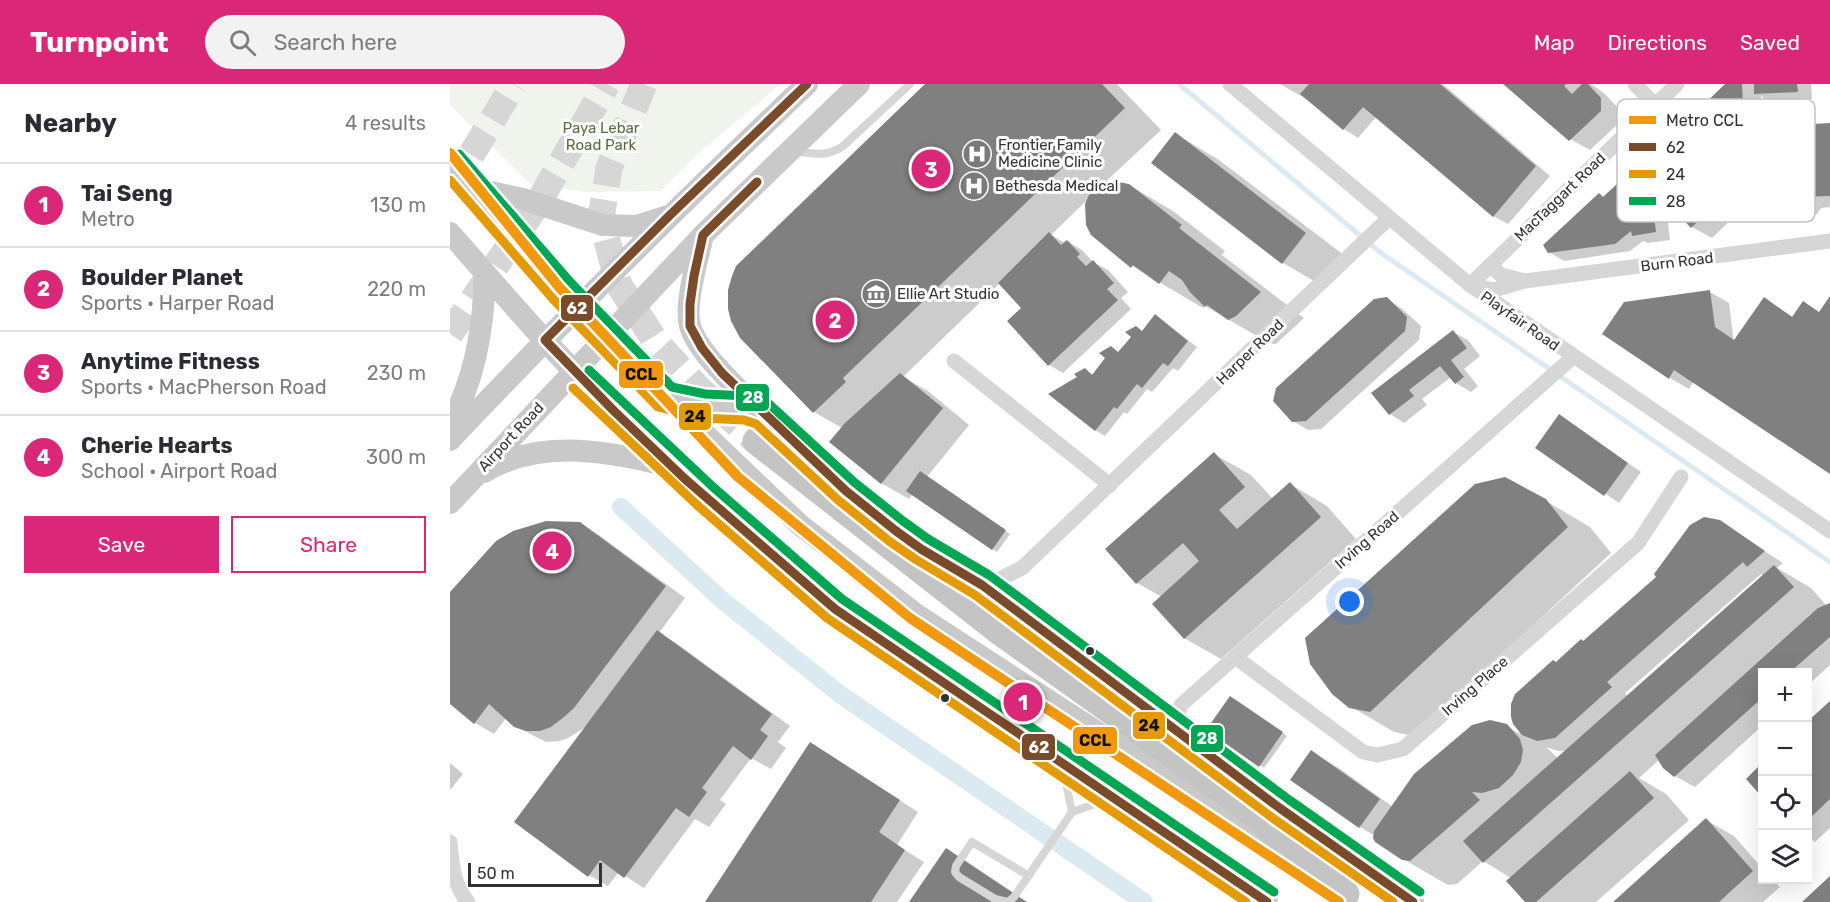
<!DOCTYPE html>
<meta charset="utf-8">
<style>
:root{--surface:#fff;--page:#f2f2f3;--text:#2b2b33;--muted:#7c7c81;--line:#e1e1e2;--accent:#db2777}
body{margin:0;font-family:Rubik,sans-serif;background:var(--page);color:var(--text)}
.controls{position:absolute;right:18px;bottom:18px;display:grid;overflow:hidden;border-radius:0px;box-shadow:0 6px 24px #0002}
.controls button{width:54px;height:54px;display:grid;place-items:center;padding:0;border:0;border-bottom:2px solid var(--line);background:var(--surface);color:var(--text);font:30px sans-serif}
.scale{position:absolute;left:18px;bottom:15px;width:134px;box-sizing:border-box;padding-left:6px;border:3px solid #323232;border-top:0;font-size:16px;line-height:21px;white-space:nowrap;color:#323232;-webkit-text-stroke:4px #fff;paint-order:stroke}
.you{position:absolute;left:900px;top:518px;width:21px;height:21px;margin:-15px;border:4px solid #fff;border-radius:50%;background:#1a73e8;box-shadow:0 0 0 9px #1a73e833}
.badge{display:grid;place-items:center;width:39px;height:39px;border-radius:50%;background:var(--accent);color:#fff;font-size:20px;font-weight:700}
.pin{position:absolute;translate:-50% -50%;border:3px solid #fff;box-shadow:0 2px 6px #0006}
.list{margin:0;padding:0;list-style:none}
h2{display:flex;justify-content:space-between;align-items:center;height:78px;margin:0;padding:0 24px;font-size:26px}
h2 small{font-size:20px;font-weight:400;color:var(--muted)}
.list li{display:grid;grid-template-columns:39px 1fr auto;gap:18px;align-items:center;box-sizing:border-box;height:84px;padding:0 24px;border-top:2px solid var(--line)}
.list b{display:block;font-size:22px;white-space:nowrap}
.list p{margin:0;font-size:20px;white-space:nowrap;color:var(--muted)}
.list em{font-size:20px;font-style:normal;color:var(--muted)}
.actions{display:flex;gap:12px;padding:18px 24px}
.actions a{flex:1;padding:14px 0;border:2px solid var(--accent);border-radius:0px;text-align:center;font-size:21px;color:var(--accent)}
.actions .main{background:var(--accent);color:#fff}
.icon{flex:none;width:33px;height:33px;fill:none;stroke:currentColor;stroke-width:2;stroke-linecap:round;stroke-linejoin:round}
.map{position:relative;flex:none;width:1380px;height:818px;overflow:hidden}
header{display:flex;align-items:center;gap:36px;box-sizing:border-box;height:84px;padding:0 30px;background:var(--accent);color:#fff}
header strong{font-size:28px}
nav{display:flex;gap:33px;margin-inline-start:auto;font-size:21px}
.search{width:420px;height:54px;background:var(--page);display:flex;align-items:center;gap:15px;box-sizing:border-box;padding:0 21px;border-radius:33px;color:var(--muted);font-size:22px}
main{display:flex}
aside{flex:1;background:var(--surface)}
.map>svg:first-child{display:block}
.green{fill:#f1f4ed}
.shadow{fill:#0003;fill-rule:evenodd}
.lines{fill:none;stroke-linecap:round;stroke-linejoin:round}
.stream{stroke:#dbe9f0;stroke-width:5}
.canal{stroke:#dbe9f0;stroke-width:18}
.building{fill:#808080}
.highway-tunnel{stroke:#d6d6d6;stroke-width:27;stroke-dasharray:27 14;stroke-linecap:butt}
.lane{stroke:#d6d6d6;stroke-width:8}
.street{stroke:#d6d6d6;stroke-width:15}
.primary{stroke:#c9c9c9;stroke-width:22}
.highway{stroke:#c4c4c4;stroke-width:27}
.bus-1-casing{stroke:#fff;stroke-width:14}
.bus-2-casing{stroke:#fff;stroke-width:14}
.bus-3-casing{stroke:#fff;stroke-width:14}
.bus-1{stroke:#7a4b2a;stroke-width:9}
.bus-2{stroke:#e39a05;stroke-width:9}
.bus-3{stroke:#00a651;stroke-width:9}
.metro-1-casing{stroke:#fff;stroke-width:15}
.metro-1{stroke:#f0990f;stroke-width:10}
.bus-dot{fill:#323232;stroke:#fff;stroke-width:2}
.labels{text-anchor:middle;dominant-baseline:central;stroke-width:6;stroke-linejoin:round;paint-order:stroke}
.park-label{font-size:15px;fill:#576d40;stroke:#fff}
.poi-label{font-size:15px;fill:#323232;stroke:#fff;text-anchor:start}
.street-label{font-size:15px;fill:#323232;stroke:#fff}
.key{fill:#fff;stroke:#c2c2c2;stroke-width:1.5}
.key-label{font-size:16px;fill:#323232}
.line-badge{stroke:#fff;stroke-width:2}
.badge-label{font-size:16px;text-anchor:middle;font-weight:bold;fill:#fff}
.pale-badge-label{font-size:16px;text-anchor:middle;font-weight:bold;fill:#111}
</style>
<header>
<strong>Turnpoint</strong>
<div class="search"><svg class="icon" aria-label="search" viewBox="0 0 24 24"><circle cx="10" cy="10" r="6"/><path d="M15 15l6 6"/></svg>Search here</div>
<nav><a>Map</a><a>Directions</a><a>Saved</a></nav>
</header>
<main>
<aside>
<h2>Nearby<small>4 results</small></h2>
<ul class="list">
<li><span class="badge">1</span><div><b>Tai Seng</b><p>Metro</p></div><em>130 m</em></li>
<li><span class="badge">2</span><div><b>Boulder Planet</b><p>Sports · Harper Road</p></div><em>220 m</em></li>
<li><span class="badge">3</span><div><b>Anytime Fitness</b><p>Sports · MacPherson Road</p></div><em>230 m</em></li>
<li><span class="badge">4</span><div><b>Cherie Hearts</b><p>School · Airport Road</p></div><em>300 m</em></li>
</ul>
<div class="actions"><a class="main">Save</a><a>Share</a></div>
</aside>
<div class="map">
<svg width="1380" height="818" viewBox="0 0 1380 818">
<rect width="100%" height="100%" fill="#fff"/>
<!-- green -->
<path class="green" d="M0,0H331L252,66L211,107L136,108L80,100L0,21Z"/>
<!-- shadow -->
<path class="shadow" d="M477,0H667L711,46L651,102L679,101L723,127L775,167L772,171L854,234L826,260L819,259L755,222L753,224L682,182L642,150L637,140L636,117L601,151L615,159L617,157L632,166L643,178L658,186L678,208L671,214L681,225L613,289L599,281L573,224L550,199L453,293L478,307L519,341L477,393L560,450L547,468L463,410L459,415L431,399L392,344L364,328L291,253Z
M830,0H993L1100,92L1058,140L1043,132L927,32L908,54L894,45L865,20Z
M1056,0H1141L1155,10L1170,26V38L1140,66L1120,55Z
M1277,0H1361L1362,15L1320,18L1311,12L1313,54L1304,62L1310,68L1305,73L1312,81L1313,105L1262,154L1242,143L1215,113L1220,156L1198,159L1193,157L1180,167L1114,177L1099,168L1150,110L1155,114L1182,89L1200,99Z
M1380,41V123L1371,124L1367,130L1361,133L1347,132L1327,120Z
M726,50L769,76L899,175L876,204L833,179Z
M1260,208L1279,219L1284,259L1314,215L1343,233L1370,229L1380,214V389L1244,297L1239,305L1220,294Z
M936,215L951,224L971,242L969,256L871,345L858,346L843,337Z
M706,232L747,263L728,287L723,284L702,308L697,305L677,330L674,328L655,352L645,346L629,293L635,286L644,291L670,269L683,253L693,248Z
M1003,248L1018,256L1030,272L1014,285L1028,302L1021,308L1006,299L1001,293L972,315L977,321L954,339L940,330Z
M1110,332L1191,388L1169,419L1087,363Z
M764,370L801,391L823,415L840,400L877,422L906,455L771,575L734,554L712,513L687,499Z
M1096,417L1140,443L1161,469L964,652L944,648L900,622Z
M1269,438L1333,479L1327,484L1361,504L1377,522L1380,521V581L1358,601V588H1312V642L1245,703L1225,692L1209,676L1189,694L1216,710L1239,736L1146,818H1077L1061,794L1033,777L1007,800L998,801L953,775L925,752L910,743L861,668L889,684L943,723L1056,642L1070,650L1062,633L1107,579L1134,558ZM1311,490L1314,492L1178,613L1175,609ZM1096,663L1108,667H1117L1109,675Z
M129,440L149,451L235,514L209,549L226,559L340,642L328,658L336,664L321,685L301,674L270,716L276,720L259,743L245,735L194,804L169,788L158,802L139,791L66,738L137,642L120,653L110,657L96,658L65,642L56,634L44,650L25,639L0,618V510Z
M785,616L837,652L814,684L758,646Z
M1380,619V744L1365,758L1358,753V639Z
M379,671L468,728L447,761L474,778L447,818H256Z
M0,679L13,690L0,706Z
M1256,736L1284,752L1312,784V796H1323L1330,803L1313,818H1166Z"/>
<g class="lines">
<!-- stream -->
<path class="stream" d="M729,0L931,169L1380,478"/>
<!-- canal -->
<path class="canal" d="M171,423L272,516L391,611L694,818"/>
</g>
<!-- building -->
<path class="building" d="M475,0H652L675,24L393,294L396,298L363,329L290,254L281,237L278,225V206L282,192L286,182Z
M859,0H990L1086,82L1043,133L913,23L893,46L850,10Z
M1053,0H1116L1114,2L1122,10L1132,0H1138L1151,14V27L1119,57Z
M1275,0H1292L1294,43L1286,50L1292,56L1287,61L1293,68L1294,94L1241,144L1186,86Z
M1304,0H1347L1348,8L1304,10Z
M1380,39V112L1352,113L1348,119L1341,123L1326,121L1321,117L1317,102L1315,55L1317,49L1326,42Z
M725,48L856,149L832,180L701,79Z
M1181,87L1201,108L1206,148L1182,152L1181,147L1165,160L1098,169L1093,161L1149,109L1153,113Z
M663,97L679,100L732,141L729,144L811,208L786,232L778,236L757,221L755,223L740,208L732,196L719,187L709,200L683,181L681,184L641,151L636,141L635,120L639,111L649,102Z
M599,148L611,161L617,156L630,170L627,173L636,182L643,176L664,199L657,205L668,216L598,282L557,237L571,224L548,199Z
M1260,206L1265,243L1284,256L1314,213L1342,233L1353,217L1369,228L1380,212V390L1224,286L1219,295L1152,250L1174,218Z
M937,213L957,233L955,247L856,337L842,338L823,317L826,304L924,215Z
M705,230L738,257L718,282L713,279L692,304L687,300L667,325L664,323L645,347L598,310L627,293L624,290L635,284L642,291L655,274L649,269L661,262L668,268L681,253L675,248L686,242L692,247Z
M1003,246L1017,264L1001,276L1014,293L1005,300L990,282L959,306L964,312L939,331L921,309Z
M450,289L493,324L431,400L379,358L395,339Z
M1109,330L1178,379L1154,412L1085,364Z
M764,368L795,403L769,426L787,445L840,398L871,433L734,555L702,520L749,477L733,459L686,500L655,465Z
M470,387L556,446L542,466L456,407Z
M1055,393L1096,415L1118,443L920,628L899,624L882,610L860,580L855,554L1025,400Z
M1254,433L1270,436L1315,467L1297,483L1293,478L1157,598L1162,603L1105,654L1087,657L1072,651L1063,640L1061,633V620L1065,610L1103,576L1106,578L1131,555L1133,557L1206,493L1204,490L1240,441Z
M96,437L130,438L216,502L124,624L114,633L101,643L90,647H76L64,643L39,620L24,640L0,620V508L46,457L63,447Z
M1324,481L1344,503L1033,779L1013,757Z
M1380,519V553L1340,588H1312V614L1224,693L1213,684L1205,671L1368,524Z
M207,546L322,630L310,646L318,652L301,676L283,662L252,704L257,708L239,733L226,724L174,794L150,776L138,793L64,738Z
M780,612L833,648L809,683L756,646Z
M1380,617V715L1358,736V637Z
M1040,636L1057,640L1070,655L1073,666L1071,678L1063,691L1049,704L1032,709L1022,708L1030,716L960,777L952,776L925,758L923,754L924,747L964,690L1022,641Z
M360,658L450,716L429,748L455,766L421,818H255Z
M861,666L930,715L909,744L840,696Z
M1312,679V713L1296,695Z
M1180,687L1204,714L1086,818H1075L1056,797Z
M1256,734L1303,787L1269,818H1163Z
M496,764L577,818H459Z
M1380,792V818H1352Z"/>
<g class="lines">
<!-- highway-tunnel -->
<path class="highway-tunnel" d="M194,0L159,84L151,134L169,201L206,258L248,304L306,357
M0,106L64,0
M0,250L88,119L157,0"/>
<!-- lane -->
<path class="lane" d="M344,67C364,70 375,73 392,63L460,0
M613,685L622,728
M579,792L522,758L506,782L505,788L509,793L545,815L558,818L564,813L622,728L659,715"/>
<!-- street -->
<path class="street" d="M780,0L1020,201L1380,447
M1185,0L1205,21
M1040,181L1051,191L1075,197
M1020,201L1227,0
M1026,202L1044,206L1075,197L1380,157
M504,277L660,401
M532,501L546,497L572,484L939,134
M785,573L913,668L927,671L953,665L1188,459L1231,393
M727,648L726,638L731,621L1123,273
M0,758C2,779 3,801 18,818"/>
<!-- primary -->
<path class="primary" d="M0,78L112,207L172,271L350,441L467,531L839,773
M23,104L73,115L153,141L187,142L218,132
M0,149C41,195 81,244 125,288C207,372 294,450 385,525L817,818
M253,151C248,174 234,220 240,242C247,266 280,297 297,314C351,367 406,419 467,462C490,478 515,489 537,505C635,578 731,652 829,723C873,756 919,786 963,818
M216,314L253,322L296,324L312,329
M0,340C26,294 34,240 35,189
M0,356C115,234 235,116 357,0
M34,388C93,353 160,368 223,383
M0,419L253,151L409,0"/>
<!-- highway -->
<path class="highway" d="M306,357L550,548L794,722L896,810"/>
<!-- bus-1 casing -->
<g class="bus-1-casing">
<path id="bus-1" d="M357,0L219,132L95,256L164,327L235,395L385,525L817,818
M307,98L253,151L244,192L240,220V242L252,264L272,289L396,407L446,447L471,465L532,501L831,725L963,818"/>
</g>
<!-- bus-2 casing -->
<g class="bus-2-casing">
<path id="bus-2" d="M0,96L103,215L208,323L251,334L294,336L306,340L388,416L439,457L465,475L525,511L824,735L943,818
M123,304L247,421L377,534L796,818"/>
</g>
<!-- bus-3 casing -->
<g class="bus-3-casing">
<path id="bus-3" d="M9,70L121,199L222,303L255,310L298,312L318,319L404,398L453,437L478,455L539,491L838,715L970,808
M139,286L263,403L392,515L824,808"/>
</g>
<!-- bus-1 -->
<use href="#bus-1" class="bus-1"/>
<!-- bus-2 -->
<use href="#bus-2" class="bus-2"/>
<!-- bus-3 -->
<use href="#bus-3" class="bus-3"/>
<!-- metro-1 casing -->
<g class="metro-1-casing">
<path id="metro-1" d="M0,69L109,203L288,393L460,534L889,818"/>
</g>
<!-- metro-1 -->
<use href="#metro-1" class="metro-1"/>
</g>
<!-- icons -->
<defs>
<g id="hospital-disc" transform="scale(1.5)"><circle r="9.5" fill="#7a7a7a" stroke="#fff"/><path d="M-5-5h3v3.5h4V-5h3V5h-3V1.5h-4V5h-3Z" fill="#fff"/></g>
<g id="museum-disc" transform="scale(1.5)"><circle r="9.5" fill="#7a7a7a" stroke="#fff"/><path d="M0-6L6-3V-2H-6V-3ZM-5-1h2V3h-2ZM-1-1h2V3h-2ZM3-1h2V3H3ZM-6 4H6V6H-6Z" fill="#fff"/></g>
</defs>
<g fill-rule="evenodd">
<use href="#hospital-disc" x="527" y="70"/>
<use href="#hospital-disc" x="524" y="102"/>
<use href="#museum-disc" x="426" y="210"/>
</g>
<!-- markers -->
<g class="bus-dot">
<circle cx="640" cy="567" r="5"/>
<circle cx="495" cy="614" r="5"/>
</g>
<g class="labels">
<!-- park labels -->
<g class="park-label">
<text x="151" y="44">Paya Lebar<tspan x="151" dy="17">Road Park</tspan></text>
</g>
<!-- poi labels -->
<g class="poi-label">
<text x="548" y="61">Frontier Family<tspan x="548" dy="17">Medicine Clinic</tspan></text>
<text x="545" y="102">Bethesda Medical</text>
<text x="447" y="210">Ellie Art Studio</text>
</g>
<!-- street labels -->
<g class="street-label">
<text transform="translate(1110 113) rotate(-44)">MacTaggart Road</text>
<text transform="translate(1227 178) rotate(-7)">Burn Road</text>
<text transform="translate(1070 237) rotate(35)">Playfair Road</text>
<text transform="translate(800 268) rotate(-44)">Harper Road</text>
<text transform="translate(61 353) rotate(-47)">Airport Road</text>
<text transform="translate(917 456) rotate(-41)">Irving Road</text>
<text transform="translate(1025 602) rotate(-41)">Irving Place</text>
</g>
</g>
<!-- legend -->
<rect x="1167" y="15" width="198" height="123" rx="9" class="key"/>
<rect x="1179" y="32" width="27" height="8" fill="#f0990f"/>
<rect x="1179" y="59" width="27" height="8" fill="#7a4b2a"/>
<rect x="1179" y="86" width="27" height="8" fill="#e39a05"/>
<rect x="1179" y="113" width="27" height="8" fill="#00a651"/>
<g class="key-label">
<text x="1216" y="42">Metro CCL</text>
<text x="1216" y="69">62</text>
<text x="1216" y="96">24</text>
<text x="1216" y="123">28</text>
</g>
<g class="line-badge">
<rect x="110" y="210" width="34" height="28" rx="6" fill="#7a4b2a"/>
<rect x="168" y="276" width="46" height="29" rx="6" fill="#f0990f"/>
<rect x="285" y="299" width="35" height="29" rx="6" fill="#00a651"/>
<rect x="228" y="318" width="34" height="29" rx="6" fill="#e39a05"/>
<rect x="682" y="627" width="34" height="29" rx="6" fill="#e39a05"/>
<rect x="740" y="640" width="34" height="29" rx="6" fill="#00a651"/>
<rect x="622" y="642" width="46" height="29" rx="6" fill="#f0990f"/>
<rect x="571" y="649" width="35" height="28" rx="6" fill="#7a4b2a"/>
</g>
<g class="badge-label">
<text x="127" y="230">62</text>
<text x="303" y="319">28</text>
<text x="757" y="660">28</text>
<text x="589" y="669">62</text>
</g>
<g class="pale-badge-label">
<text x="191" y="296">CCL</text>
<text x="245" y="338">24</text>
<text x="699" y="647">24</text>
<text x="645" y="662">CCL</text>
</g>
</svg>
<div class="controls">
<button>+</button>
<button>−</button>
<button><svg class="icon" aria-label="locate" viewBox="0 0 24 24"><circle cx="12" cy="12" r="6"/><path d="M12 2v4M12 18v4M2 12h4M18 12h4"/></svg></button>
<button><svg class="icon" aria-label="layers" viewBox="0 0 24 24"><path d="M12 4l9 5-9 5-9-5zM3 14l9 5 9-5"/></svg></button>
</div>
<div class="scale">50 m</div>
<div class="you"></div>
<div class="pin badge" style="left:573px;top:618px">1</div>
<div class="pin badge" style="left:385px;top:236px">2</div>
<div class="pin badge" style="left:481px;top:85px">3</div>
<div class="pin badge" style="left:102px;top:467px">4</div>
</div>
</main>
